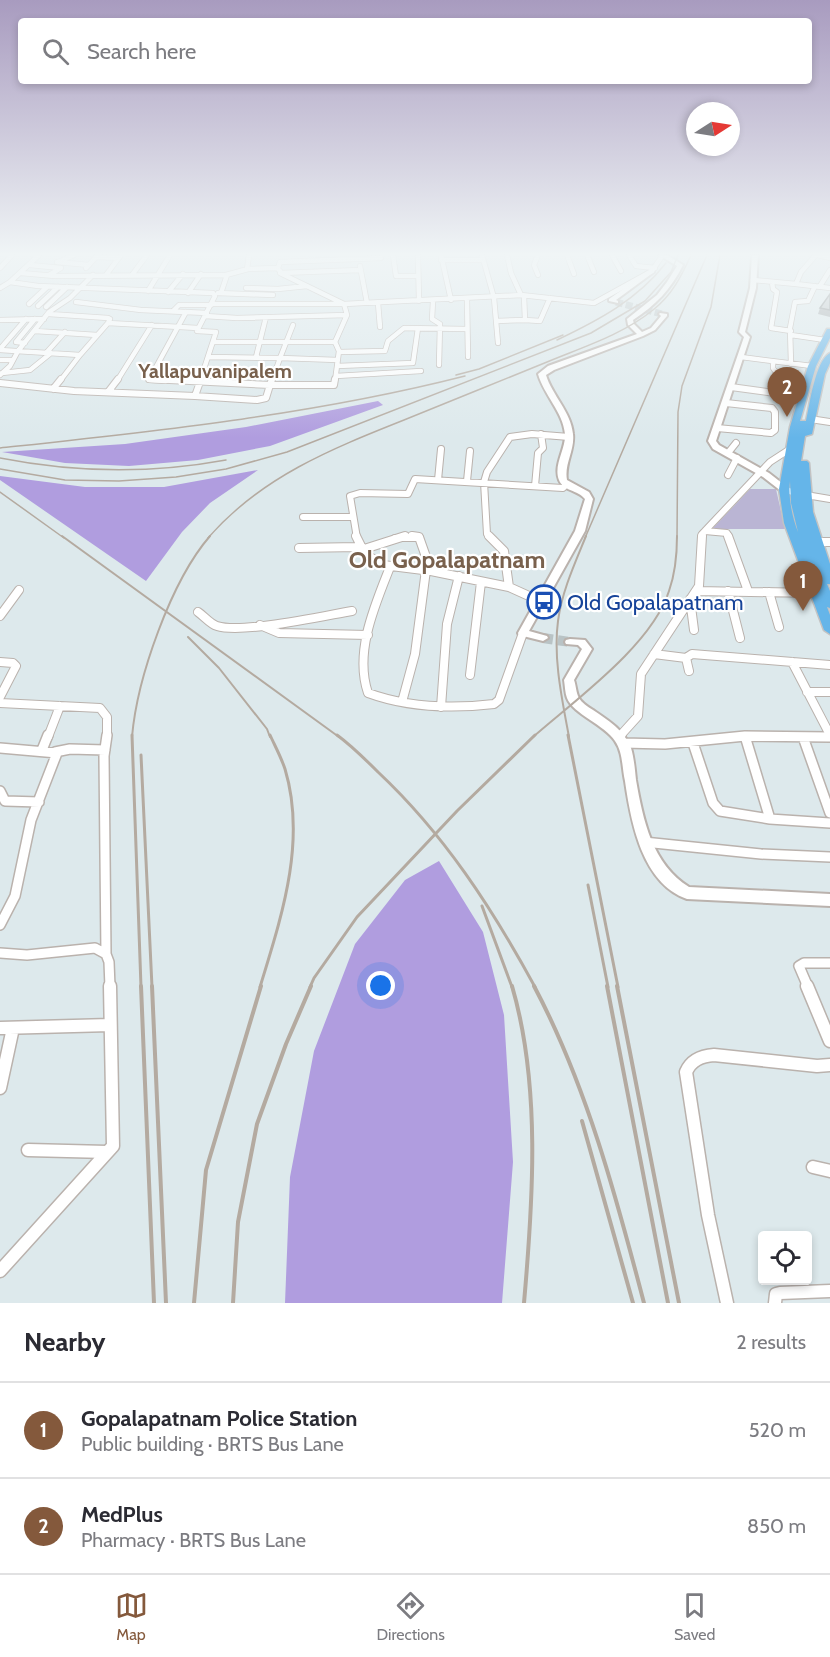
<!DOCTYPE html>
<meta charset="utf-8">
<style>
:root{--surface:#fff;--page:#f7f7f7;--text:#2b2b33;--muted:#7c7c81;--line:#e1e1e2;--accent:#84593c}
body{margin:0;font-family:Cabin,sans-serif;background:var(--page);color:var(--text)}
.controls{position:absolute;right:18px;bottom:18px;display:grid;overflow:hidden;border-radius:6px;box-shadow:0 3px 9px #0003}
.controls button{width:54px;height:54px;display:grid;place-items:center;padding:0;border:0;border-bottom:2px solid var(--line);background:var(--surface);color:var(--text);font:30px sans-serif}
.compass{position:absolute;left:686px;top:102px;width:54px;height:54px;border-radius:50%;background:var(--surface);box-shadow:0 3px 9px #0003;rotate:78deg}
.you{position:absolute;left:381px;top:986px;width:21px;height:21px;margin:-15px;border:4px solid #fff;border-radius:50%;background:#1a73e8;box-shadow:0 0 0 9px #1a73e833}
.badge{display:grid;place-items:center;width:39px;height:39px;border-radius:50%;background:var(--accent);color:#fff;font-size:20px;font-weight:700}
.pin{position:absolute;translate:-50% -50px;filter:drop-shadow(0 2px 3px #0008)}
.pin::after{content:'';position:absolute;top:32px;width:21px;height:18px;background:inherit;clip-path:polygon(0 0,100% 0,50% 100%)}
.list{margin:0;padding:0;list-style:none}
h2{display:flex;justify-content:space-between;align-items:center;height:78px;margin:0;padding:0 24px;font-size:26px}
h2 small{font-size:20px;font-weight:400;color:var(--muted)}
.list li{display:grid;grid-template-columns:39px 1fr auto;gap:18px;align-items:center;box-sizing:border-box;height:96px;padding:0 24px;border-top:2px solid var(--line)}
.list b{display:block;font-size:22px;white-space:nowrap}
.list p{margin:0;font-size:20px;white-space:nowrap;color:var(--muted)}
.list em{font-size:20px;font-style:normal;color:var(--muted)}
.icon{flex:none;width:33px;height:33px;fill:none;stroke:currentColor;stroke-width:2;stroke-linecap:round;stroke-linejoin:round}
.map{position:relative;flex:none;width:830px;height:1303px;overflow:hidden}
.search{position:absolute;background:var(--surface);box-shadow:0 3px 9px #0003;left:18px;right:18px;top:18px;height:66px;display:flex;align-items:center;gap:15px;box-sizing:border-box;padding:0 21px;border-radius:6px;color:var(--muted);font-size:22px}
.sheet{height:270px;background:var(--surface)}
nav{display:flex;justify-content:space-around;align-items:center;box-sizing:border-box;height:84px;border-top:2px solid var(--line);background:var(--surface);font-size:16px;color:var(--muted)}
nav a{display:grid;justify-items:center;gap:3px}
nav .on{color:var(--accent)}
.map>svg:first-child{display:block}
.green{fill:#b09ddf}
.cemetery{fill:#bab5d4}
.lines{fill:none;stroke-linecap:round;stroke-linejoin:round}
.secondary-tunnel-far1{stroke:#b9c3c5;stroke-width:7;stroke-dasharray:7 3;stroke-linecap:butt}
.secondary-tunnel{stroke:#b9c3c5;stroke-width:10;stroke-dasharray:10 5;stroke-linecap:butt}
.street-far4-casing{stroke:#bab2ad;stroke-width:6}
.street-far3-casing{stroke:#bab2ad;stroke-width:8}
.street-far2-casing{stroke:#bab2ad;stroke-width:10}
.street-far1-casing{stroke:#bab2ad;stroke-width:12}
.street-casing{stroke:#bab2ad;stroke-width:15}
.secondary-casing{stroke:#bab2ad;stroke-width:4}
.primary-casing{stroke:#c3c3c3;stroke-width:3}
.street-far4{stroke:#fff;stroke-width:4.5}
.street-far3{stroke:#fff;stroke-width:6}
.street-far2{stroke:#fff;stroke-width:8}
.street-far1{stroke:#fff;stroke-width:9}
.street{stroke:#fff;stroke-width:12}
.secondary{fill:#fff;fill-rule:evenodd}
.primary{fill:#65b5e9;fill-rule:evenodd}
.rail-far3{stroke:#b4aaa0;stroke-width:1.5}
.rail-far2{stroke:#b4aaa0;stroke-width:2}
.rail-far1{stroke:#b4aaa0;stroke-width:3}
.rail{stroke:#b4aaa0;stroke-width:4}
.wall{fill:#a3a9ab}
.building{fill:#bdc4c7;stroke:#84898b;stroke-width:1.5}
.labels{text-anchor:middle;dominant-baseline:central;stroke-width:4.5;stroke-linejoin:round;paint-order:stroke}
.far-neighbourhood-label{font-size:20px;font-weight:bold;fill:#79614d;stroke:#fff}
.transit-label{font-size:22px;fill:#164399;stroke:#fff;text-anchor:start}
.neighbourhood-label{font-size:24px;font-weight:bold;fill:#79614d;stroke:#fff}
</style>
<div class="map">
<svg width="830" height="1303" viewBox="0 0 830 1303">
<rect width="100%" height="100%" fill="#dde9ec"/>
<!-- green -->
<path class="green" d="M378,401L383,405L270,446L198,460L129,466L65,463L2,452L125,444L246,427Z
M258,470L210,503L182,532L146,581L0,480V476L85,487H164Z
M439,861L483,932L504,1015L513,1162L502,1303H285L290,1177L314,1051L355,944L405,880Z"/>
<!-- cemetery -->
<path class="cemetery" d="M750,489H776L785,529H712Z"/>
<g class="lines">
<!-- secondary-tunnel-far1 -->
<path class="secondary-tunnel-far1" d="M616,302L662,314"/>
<!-- secondary-tunnel -->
<path class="secondary-tunnel" d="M543,638L570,642"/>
<!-- street-far4 casing -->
<g class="street-far4-casing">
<path id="street-far4" d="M39,255L10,282L38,286L213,293L215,296L197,331L216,332L200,381
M249,255L247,269L277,268L280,271
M393,255L396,276H418
M418,255L419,301
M441,255L451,300
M482,255L494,298L498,343
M507,255L511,273L521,295
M538,255L534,265L538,275
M567,255L574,274
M587,255L594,272
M612,255L621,271
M629,255L636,266L655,268
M818,255L830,258
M97,257L119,258
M441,260H483
M57,262L89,265
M58,262L74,255
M30,265L61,268L49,275
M360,266L367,303
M0,268L12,255
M86,268L98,255
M278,268L280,262L381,258
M21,273L55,276L227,275L221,293
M106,275L121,255
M132,275L147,255
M226,275L248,269
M753,280L796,284L801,272L816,255
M772,282L773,289L777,292L771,328L791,331
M796,284L830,288
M820,286L830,270
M0,288L10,282
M246,288L278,289L307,286
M148,291L170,255
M168,292L183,274
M188,293L201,274
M218,293L273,295
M467,299L468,357
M433,301L432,319L440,324L439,365
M76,302L141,310L207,313
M378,303L380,327
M29,304L47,287
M211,304H344L521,295L594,303L652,271L662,256
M38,306L58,287
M46,307L67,287
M173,311L179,305H211
M49,314L108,318L110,319L108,323
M205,316L237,318L347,315
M0,320L44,319
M525,320L540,321L550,298
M496,321L525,320L524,296
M790,328L791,364
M790,328L795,302L808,301L815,286
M35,331L97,335
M791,335L825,340
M213,342H335
M25,343L16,342L35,319
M0,349L26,319
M0,350L80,355L108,323L198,328
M339,352L385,351L388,341L404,328L467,329
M46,353L65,332
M209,357L280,358L293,325
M256,357L266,317
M741,357L812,366
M0,360H12
M773,362V368L782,381
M337,366L413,363L418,328
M2,373L30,370L51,353
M0,375L10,366L18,351L49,312L70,298L93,275
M336,376L421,371
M60,381L80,355
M117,381L152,325
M166,381L149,380L186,312
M272,381L280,358L338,360
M335,381L339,351L335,342L347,315L344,304L280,273L360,270"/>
</g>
<!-- street-far3 casing -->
<g class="street-far3-casing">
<path id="street-far3" d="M149,379L270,385L272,379
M782,379V394
M0,383L74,391L195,396L201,379
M731,387L803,397
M53,389L61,379
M108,392L118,379
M195,396L257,400L266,398L270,385H334L335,379
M810,419L830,422
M717,428L771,433L775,430V412L772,408L726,403
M728,453L736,443
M728,475L737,458
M438,480L441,449
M467,481L470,451
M535,486L538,453L543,448L541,434
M806,495L830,499
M303,517H352
M705,531L727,533L729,538
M357,538L350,496L360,493L408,494L415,479L563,488L566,485
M395,538H420
M491,538L487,534L484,482L487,472L510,437L532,434L569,437
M702,538V534L770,462L790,449"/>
</g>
<!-- street-far2 casing -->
<g class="street-far2-casing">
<path id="street-far2" d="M356,536L365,554L383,565L431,571L509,587
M412,536L419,537L431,571
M489,536L504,551L509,587L540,601
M728,536L748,591
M817,542H830
M299,548L358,547
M361,550L405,536
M390,567C375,605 354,652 368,693C409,708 451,709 494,704L499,700L523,633
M696,591L815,593
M728,591L740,638
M769,592L779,627
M690,599L694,630
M198,612C204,616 210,624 217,626C242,634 323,616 352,611
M0,616L19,590
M260,625L279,633L368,635
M654,654L686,658
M0,662L13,663L16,666L0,697
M792,662L830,735
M689,671L686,658L692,654L830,665
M470,675L481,582
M807,692H830
M402,702L415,654L426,570
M0,703L100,708L107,717V737
M441,707L447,624L459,576
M48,737L60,706
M619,737L638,716L641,674L699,586L702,536
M740,737H788"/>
</g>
<!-- street-far1 casing -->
<g class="street-far1-casing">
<path id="street-far1" d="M745,736L770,819
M619,737L621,735
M803,737L830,813
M623,743L665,744L745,736L830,737
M693,743L713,803L720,811L770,819L830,823
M0,748L57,753L31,820L15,896L0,925
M42,750L48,735
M55,752L70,749L105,750
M0,791L5,801L39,802
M644,842L761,854L830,857
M0,953L27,955L95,948L106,954L109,962L110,987
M106,954L104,756L107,735
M808,987L799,966L804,963H830"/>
</g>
<!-- street casing -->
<g class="street-casing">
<path id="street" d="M807,986L830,1041
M0,1028L110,1025
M0,1088L13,1028
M28,1150L107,1152
M813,1167L830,1171
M0,1271L113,1146L110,986
M727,1303L708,1215L686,1072C691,1060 701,1056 714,1055L817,1066L830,1065
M775,1303L776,1294L780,1293L830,1291"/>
</g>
<!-- secondary casing -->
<g class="secondary-casing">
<path id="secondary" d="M659,255H667L683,265C671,289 656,305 633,320L634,324L642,332L651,328L661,316L659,314L660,313L667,314V316L655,330L643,336L554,370L546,375C552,395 571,412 573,434C575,450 564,464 567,480L589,492L593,499L585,531L529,631L547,636L548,638L543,641L519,635L518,633L575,531L585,499C578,490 563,491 559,480C553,465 566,449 565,434C563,412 544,395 538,374L548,366L637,334L628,325L627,319L657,295L667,282L677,266Z
M752,255H758L756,288L745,332L750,337L716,441L719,445L769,473L787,487L795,490V494L792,495L781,491L763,477L713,449L708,441L744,337L739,332L750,288Z
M652,269L654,270V272L616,300L618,301V303L609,301V299Z
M570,639L585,640L592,649L574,680C576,685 576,693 579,698C581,702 588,707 593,710C608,720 624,730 631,748C634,758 635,770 636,780C643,820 652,864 689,887L830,894V906L687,899C642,883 631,822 625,781C622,768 623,752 615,741C605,725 573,714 567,698C565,693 565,686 564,680L582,649L578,645L566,644L565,642L566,640Z"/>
</g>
<!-- primary casing -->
<g class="primary-casing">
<path id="primary" d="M827,329H830V338L816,366L800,421H806C810,404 815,361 830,353V363L825,374L812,434L805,436L801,461H807L809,463L813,512L830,564V584H827L830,591V608L827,607L830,615V634L824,630L784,523L779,489L790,427L808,366ZM790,481L791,503L798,532C792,517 788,497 790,481Z"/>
</g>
<!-- street-far4 -->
<use href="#street-far4" class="street-far4"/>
<!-- street-far3 -->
<use href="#street-far3" class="street-far3"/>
<!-- street-far2 -->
<use href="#street-far2" class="street-far2"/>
<!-- street-far1 -->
<use href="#street-far1" class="street-far1"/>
<!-- street -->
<use href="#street" class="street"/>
<!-- secondary -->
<use href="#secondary" class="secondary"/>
<!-- primary -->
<use href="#primary" class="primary"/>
<!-- rail-far3 -->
<path class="rail-far3" d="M557,340C599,320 637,300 666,263
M456,375L479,369L563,335
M0,448C157,431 312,415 465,376
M0,458C76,473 150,474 226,460
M0,469L65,480L119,481L176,477L226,469L287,452L591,333L645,301L671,272L678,255
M0,492L64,538
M208,538C261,477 331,449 404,420C452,401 499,381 547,362C583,347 622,335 653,310C672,295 681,277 691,255
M585,538L707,255
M677,538L678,412L682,386L711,307L720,255"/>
<!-- rail-far2 -->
<path class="rail-far2" d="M62,536L339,737
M188,637L219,668L267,729L270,737
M132,737C137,678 171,581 210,536
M533,737C575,700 652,645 669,591C675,574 677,554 677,536
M569,737C562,699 553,658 558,621C562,591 575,563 586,536"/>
<!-- rail-far1 -->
<path class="rail-far1" d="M132,735L141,987
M337,735C352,746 365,759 378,772C444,834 492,908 535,987
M568,735L618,987
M141,755L152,987
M588,885L608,987
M482,906L512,987
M260,987C281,918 307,842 285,769C281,757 275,746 270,735
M310,987L314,978L357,917L457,811L535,735"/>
<!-- rail -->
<path class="rail" d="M141,986L154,1303
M152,986L166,1303
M512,986C541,1085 533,1201 524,1303
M534,986C586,1084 616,1196 644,1303
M607,986L668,1303
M617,986L679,1303
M582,1121L633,1303
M194,1303L206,1170L261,986
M233,1303L238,1222L257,1124L286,1044L311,986"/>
</g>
<!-- wall -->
<path class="wall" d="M830,294V317L818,314L820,308Z"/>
<!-- building -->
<path class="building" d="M830,294V310L820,308Z"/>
<!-- sky -->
<linearGradient id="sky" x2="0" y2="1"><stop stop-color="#a89bbf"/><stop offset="0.58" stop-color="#f0f5f6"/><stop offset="1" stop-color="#f0f5f6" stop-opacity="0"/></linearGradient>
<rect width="830" height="438" fill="url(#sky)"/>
<!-- icons -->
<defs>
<g id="bus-ring" transform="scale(1.725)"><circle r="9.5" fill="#fff" stroke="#1a4fb4" stroke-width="1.5"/><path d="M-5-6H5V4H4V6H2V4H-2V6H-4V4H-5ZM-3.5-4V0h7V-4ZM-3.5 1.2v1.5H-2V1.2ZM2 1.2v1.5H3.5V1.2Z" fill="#1a4fb4"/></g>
</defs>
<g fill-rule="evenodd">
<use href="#bus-ring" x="544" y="602"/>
</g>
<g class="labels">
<!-- far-neighbourhood labels -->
<g class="far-neighbourhood-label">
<text x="215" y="371">Yallapuvanipalem</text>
</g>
<!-- transit labels -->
<g class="transit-label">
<text x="567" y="602">Old Gopalapatnam</text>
</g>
<!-- neighbourhood labels -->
<g class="neighbourhood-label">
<text x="447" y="559">Old Gopalapatnam</text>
</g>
</g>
</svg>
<div class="controls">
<button><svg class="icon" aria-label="locate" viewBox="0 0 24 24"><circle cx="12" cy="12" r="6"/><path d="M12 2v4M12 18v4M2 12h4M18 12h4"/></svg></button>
</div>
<svg class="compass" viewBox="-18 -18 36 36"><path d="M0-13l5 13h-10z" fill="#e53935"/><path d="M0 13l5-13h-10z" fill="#7c7c81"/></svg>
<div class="you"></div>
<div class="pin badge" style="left:803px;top:611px">1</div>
<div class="pin badge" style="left:787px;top:417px">2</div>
<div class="search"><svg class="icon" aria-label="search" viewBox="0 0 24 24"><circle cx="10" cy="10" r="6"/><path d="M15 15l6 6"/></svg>Search here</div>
</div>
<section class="sheet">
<h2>Nearby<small>2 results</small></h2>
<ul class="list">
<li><span class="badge">1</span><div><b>Gopalapatnam Police Station</b><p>Public building · BRTS Bus Lane</p></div><em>520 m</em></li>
<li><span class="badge">2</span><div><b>MedPlus</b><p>Pharmacy · BRTS Bus Lane</p></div><em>850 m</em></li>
</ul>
</section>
<nav>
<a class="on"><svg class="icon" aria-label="map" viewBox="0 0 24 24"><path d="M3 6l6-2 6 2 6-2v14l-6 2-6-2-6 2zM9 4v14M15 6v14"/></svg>Map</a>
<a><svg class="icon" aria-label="directions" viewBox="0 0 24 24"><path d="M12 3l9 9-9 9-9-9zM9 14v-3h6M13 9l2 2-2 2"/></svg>Directions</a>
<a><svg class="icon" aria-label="saved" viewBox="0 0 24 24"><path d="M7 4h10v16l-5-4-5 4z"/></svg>Saved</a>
</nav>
